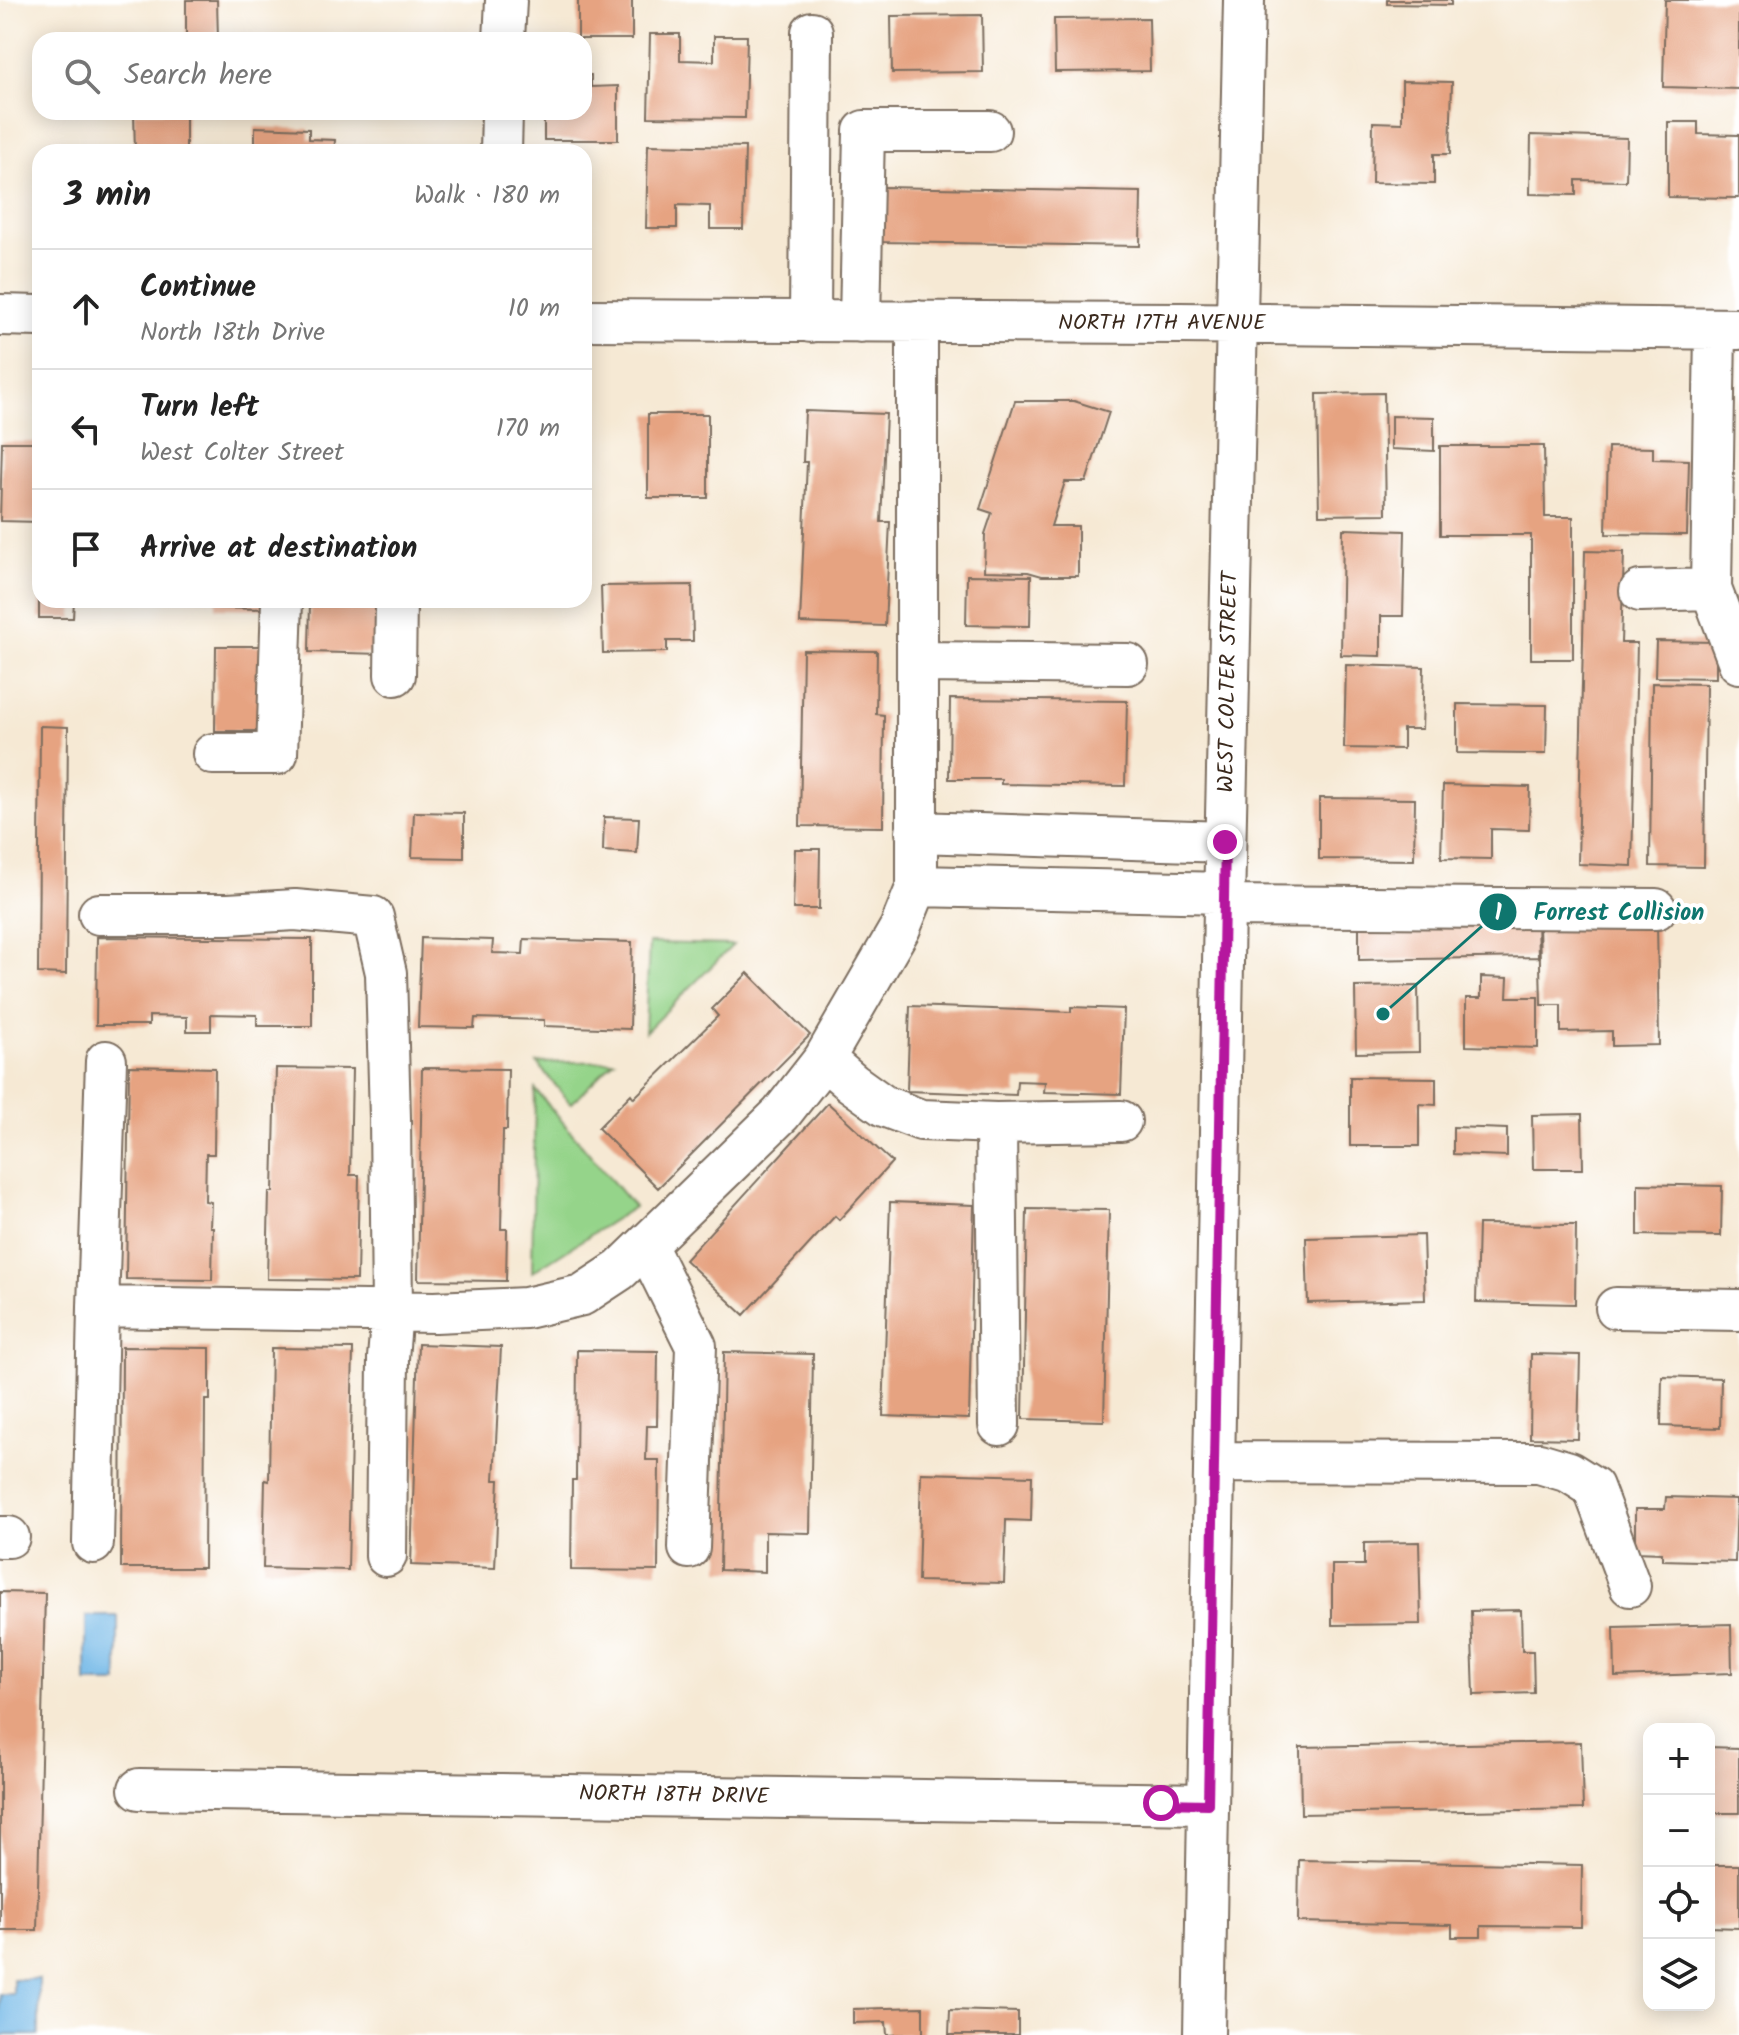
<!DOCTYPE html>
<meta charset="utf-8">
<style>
:root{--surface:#fff;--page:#f6f6f6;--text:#222;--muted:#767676;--line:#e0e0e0}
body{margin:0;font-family:Kalam,sans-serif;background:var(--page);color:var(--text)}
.controls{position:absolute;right:24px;bottom:24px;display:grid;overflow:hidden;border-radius:16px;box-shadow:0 4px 20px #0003}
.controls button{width:72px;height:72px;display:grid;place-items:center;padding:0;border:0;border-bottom:2px solid var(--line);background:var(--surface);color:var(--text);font:40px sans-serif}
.stop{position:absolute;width:24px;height:24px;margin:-18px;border:6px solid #b5179e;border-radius:50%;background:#fff}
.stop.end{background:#b5179e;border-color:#fff;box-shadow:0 2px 8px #0008}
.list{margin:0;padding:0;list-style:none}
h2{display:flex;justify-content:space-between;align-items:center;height:104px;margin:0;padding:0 32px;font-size:34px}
h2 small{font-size:26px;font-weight:400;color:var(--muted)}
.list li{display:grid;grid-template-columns:52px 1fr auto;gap:24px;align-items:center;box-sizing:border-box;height:120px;padding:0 32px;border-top:2px solid var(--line)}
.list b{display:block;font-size:30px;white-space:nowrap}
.list p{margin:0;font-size:26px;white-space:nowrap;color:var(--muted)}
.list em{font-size:26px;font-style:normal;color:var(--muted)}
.icon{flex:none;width:44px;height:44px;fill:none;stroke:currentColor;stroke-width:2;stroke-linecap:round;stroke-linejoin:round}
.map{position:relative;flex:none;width:1739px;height:2035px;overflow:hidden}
.search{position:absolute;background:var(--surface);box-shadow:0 4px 20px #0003;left:32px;top:32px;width:560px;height:88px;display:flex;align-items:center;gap:20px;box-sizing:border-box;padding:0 28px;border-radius:24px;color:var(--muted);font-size:30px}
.panel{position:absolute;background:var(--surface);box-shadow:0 4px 20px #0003;left:32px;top:144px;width:560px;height:464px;border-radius:24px}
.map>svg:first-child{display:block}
.green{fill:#95d48a;stroke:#687f54;stroke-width:2}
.water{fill:#6eb6e6;stroke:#547082;stroke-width:2}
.building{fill:#e6a381}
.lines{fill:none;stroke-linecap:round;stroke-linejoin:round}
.minor-casing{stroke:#7c6d5e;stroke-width:44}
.minor{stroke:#fff;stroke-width:40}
.route{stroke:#b5179e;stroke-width:10}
.labels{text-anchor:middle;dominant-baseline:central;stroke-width:8;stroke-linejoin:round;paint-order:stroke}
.street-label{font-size:22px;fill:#3b2a1e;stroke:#fff}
.leader{fill:none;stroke:#0f766e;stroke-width:3}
.callout-dot{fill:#0f766e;stroke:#fff;stroke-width:3}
.mark-label{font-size:24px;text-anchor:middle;font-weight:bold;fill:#fff}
.callout-label{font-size:24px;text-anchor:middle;font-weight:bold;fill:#0f766e;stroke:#fff;stroke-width:8;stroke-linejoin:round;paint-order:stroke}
</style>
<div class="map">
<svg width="1739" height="2035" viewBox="0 0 1739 2035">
<rect width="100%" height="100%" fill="#fff"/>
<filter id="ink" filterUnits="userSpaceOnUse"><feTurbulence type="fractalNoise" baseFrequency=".0125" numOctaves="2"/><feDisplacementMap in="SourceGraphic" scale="16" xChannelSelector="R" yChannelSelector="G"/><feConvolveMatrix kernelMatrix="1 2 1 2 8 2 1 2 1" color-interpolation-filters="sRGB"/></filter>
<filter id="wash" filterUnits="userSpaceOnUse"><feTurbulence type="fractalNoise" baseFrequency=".006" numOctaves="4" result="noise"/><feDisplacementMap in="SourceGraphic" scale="32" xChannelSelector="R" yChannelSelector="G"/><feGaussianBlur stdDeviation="1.8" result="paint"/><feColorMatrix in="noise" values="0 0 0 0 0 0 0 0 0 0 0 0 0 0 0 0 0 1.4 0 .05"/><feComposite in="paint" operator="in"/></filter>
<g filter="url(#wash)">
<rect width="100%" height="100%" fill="#f6e9d4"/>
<!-- green -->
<path class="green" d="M649,943L733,945L645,1032Z
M614,1061L571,1104L537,1063Z
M535,1089L634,1207L532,1272Z"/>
<!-- water -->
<path class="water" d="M86,1616H118V1683H86Z
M13,1979H39V2035H0V1994H13Z"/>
<g id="blocks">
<!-- building -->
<path class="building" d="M186,0H217L218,40H186Z
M578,0H632V39H578Z
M1387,0H1451V5L1387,4Z
M1665,0H1739V89L1663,87Z
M982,15L983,72L892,73L891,16Z
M1149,18L1150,71L1055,72L1054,19Z
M437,31V40H378V33Z
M650,34H680V60L714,61V36H747L745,118L648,117Z
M584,75H591V87L618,86V140H544V112H584Z
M1402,81L1452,82L1450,154H1434V184L1372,183L1373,122L1402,123Z
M134,112H186V152H135Z
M1668,122H1698V134L1739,135V198L1668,197Z
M255,127L309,129V139L335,140L334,152H255Z
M1531,135L1627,138L1626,181L1576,180V195L1530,194Z
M648,145L745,147L743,229H710V206L677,205V228H646Z
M882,187L1141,192L1140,246L881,242Z
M1384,393L1386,514L1319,515L1317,394Z
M1015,401H1074L1109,412L1086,482H1065L1051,526H1078V576H1042L1028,572L984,571L985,534L992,513L980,509Z
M805,411L886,414L881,522H890L885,626L800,623L807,462H803Z
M584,414L588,415L587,479H584Z
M648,414H708V498H648Z
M1391,416L1434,417V451L1391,449Z
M2,442H40V522L0,521Z
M1440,446H1544L1545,517H1573V659H1531V535H1440Z
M1608,447L1653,448V459L1689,460L1687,535L1606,534Z
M1343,529L1405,531L1403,616H1381V656L1341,655Z
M1585,551L1624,552L1621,643H1637L1632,866L1578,864Z
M967,575L1031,576L1030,626L966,625Z
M692,585L693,641H667V652L603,653L601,586Z
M39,600H74L73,618H39Z
M216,600H269V609L216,608Z
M310,600H385L383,654L309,652Z
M1656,641L1716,642V678L1655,677Z
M216,646H267L266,731H215Z
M803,650L877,651L876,714L884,715L883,827L800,826Z
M1346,665L1424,667L1422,729H1403V749L1344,748Z
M1652,683L1706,684L1704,867L1650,866Z
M950,699L1127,701L1125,786L1001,784V779H949Z
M1457,704L1547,705L1546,754L1457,753Z
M40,726L68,727L66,974L38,973Z
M1443,785L1530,787L1529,830L1491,829V859L1441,858Z
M1319,798L1415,799L1414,860L1319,859Z
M414,812L464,813V858L412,857Z
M604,817L639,818L637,853L603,851Z
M795,849H820L819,909H793Z
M1537,921L1538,957L1359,960V924Z
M1657,921L1659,1045L1612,1046V1031L1561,1032V1005H1541L1539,923Z
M97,937L312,939V1026H257V1015L211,1014V1031H187V1017L149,1016V1025H96Z
M421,938L493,940L492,953L523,954L524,939L632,942L630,1029L544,1026V1020L475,1018L474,1028L418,1027Z
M748,973L810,1035L658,1188L598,1128L631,1094L634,1098L718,1016L712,1009Z
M1481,977L1508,978L1507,997H1538V1048L1466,1046V998H1481Z
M1418,986L1419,1052L1356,1053L1355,987Z
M910,1006L1071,1012V1007L1124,1009L1121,1094L1044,1092L1045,1082L1017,1081L1016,1095L907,1091Z
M129,1066L215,1068L214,1154H206L205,1201L211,1202L210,1227H213L212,1280L126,1279Z
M276,1068L352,1069L350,1175H359L357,1280L267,1279L269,1192H273Z
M422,1068L508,1069L507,1130H503L501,1229H507L506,1281L418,1280Z
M1350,1077L1436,1078V1105L1419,1104V1146H1350Z
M828,1103L892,1162L839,1220L835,1216L744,1315L685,1260Z
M1582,1114L1583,1169H1533L1532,1115Z
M1453,1127L1507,1129V1156L1453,1154Z
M1638,1184L1722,1186L1721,1236L1638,1235Z
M890,1202L974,1205L969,1419L883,1416Z
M1027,1209L1109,1210L1104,1421L1023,1419Z
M1478,1224L1576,1225L1575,1304L1476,1302Z
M1423,1235L1425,1300L1308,1303L1306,1238Z
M418,1344L501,1347L494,1480H499L495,1568L411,1565Z
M122,1347L210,1348V1400H205L204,1568H121Z
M271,1348L353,1349L348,1570L263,1568L265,1480L269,1481Z
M577,1350L658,1351L657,1426H647L646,1460H659L658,1571L571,1570L572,1480H576Z
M724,1352L813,1354L810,1533L765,1532V1572L720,1570Z
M1531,1354L1580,1355L1578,1439L1530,1438Z
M1662,1376L1721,1378L1720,1428L1661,1426Z
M921,1473L1032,1476L1031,1521L1006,1520L1004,1583L918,1581Z
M1666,1497L1737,1499L1735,1562L1662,1560V1553L1635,1552V1509H1665Z
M1419,1542L1421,1624L1332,1625V1565H1364V1543Z
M0,1592L45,1593L37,1930H0Z
M1521,1610L1522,1651H1533L1534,1693L1474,1695L1471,1611Z
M1731,1624L1732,1673L1615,1677L1614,1627Z
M1581,1742L1583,1809L1301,1814L1300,1747Z
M1709,1747L1739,1748V1813H1709Z
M1299,1860L1582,1865L1581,1927L1481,1926V1937H1452V1925L1298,1922Z
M1709,1865H1739V1928L1709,1927Z
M923,2007V2034L887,2035L886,2022L853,2023V2009Z
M950,2010L1018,2012V2035H949Z"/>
</g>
</g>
<g filter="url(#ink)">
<use href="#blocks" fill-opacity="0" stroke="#7c6d5e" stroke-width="2"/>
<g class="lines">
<!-- minor casing -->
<g class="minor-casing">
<path id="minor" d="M504,40L506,0
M501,152L502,112
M0,315L40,316
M584,320L1179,323L1739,329
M810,322L812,32
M860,322L864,131H990
M1715,329L1711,589L1739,663
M1640,591L1711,589
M917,662L1128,664
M395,675L396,600
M213,754H277L282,600
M916,832L1225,842
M917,886L1225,893
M1224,906L1656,909
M99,914H228L295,910L373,917L386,973L390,1118L392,1311L388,1358L386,1556
M824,1059L852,1083L884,1106L921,1120L996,1123L1121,1121
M996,1123L999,1425
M646,1245L696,1346L689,1548
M98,1307L435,1312L526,1308L582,1295L620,1270L781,1114L824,1059L900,928L917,886V321
M1616,1308L1739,1310
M1214,1462L1539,1463L1569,1472L1593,1487L1630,1586
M0,1537H9
M93,1543L98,1307L106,1061
M139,1789L1208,1804
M1204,2035L1224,906L1244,0"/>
</g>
<!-- minor -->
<use href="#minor" class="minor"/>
</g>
</g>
<g class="lines" filter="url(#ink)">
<!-- route -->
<path class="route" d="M1161,1803L1208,1804L1225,842"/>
</g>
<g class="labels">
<!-- street labels -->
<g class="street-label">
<text x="1162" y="323">NORTH 17TH AVENUE</text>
<text transform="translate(1229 682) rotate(-89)">WEST COLTER STREET</text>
<text transform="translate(674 1796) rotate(1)">NORTH 18TH DRIVE</text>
</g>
</g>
<!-- callouts -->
<path class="leader" d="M1383 1014L1498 912"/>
<g class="callout-dot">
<circle cx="1383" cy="1014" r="8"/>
<circle cx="1498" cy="912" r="20"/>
</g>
<g class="mark-label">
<text x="1498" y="920">1</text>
</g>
<g class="callout-label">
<text x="1619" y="920">Forrest Collision</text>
</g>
</svg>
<div class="controls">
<button>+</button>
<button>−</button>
<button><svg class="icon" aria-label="locate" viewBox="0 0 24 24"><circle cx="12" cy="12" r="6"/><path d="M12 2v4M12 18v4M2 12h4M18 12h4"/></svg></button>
<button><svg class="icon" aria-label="layers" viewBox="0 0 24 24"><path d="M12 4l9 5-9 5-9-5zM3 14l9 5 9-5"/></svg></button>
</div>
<div class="stop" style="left:1161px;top:1803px"></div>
<div class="stop end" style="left:1225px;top:842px"></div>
<div class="search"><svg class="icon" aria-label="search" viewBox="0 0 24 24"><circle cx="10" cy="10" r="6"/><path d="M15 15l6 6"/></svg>Search here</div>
<section class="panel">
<h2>3 min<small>Walk · 180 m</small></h2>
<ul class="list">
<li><svg class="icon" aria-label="ahead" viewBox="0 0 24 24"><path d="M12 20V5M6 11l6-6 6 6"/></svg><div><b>Continue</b><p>North 18th Drive</p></div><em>10 m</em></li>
<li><svg class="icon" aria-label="left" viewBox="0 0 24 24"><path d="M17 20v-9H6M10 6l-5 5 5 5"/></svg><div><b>Turn left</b><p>West Colter Street</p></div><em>170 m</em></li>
<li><svg class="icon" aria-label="arrive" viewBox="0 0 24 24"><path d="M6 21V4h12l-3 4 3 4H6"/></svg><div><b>Arrive at destination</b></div></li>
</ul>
</section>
</div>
